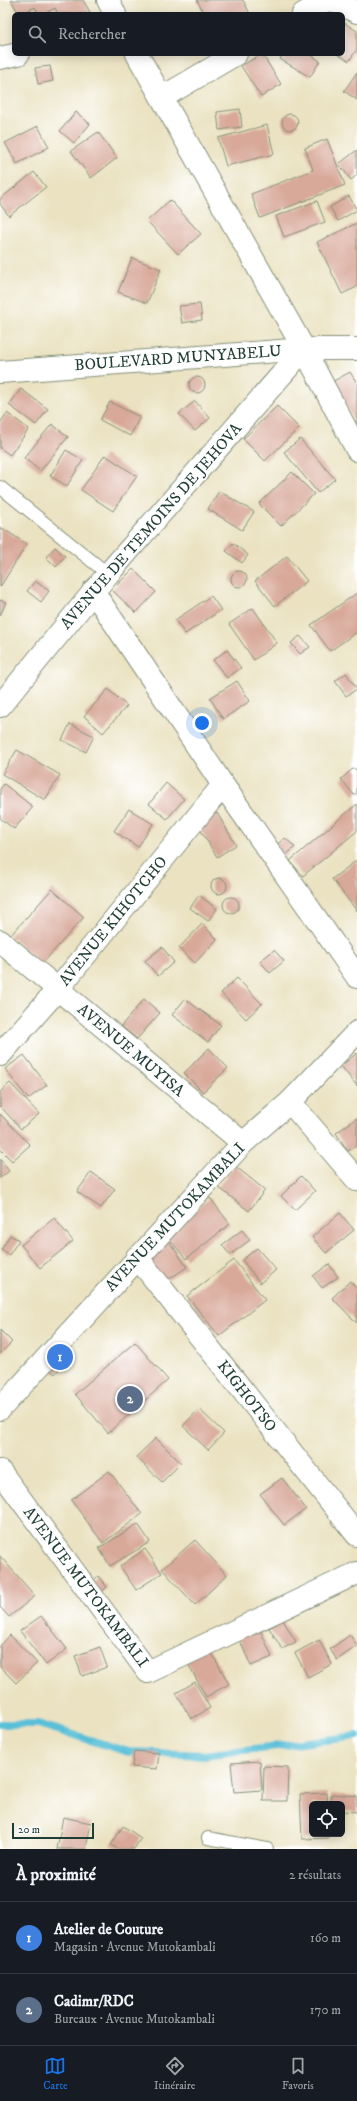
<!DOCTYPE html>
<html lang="fr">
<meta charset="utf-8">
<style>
:root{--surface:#171b24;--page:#242831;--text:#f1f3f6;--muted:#9ea1a6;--line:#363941;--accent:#1a73e8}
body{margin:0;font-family:"IM FELL DW Pica",serif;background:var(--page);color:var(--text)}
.controls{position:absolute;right:12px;bottom:12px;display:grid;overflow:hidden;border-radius:6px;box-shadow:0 2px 10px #0003}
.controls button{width:36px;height:36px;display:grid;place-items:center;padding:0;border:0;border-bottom:1px solid var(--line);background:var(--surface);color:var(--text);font:20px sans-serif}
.scale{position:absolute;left:12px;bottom:10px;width:82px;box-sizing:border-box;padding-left:4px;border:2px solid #1f3d34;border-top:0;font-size:11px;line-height:14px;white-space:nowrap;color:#1f3d34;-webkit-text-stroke:3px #fff;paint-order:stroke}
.you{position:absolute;left:202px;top:723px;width:14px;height:14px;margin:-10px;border:3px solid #fff;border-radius:50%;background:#1a73e8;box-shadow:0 0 0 6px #1a73e833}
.badge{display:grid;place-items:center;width:26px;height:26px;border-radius:50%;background:var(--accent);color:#fff;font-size:13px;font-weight:700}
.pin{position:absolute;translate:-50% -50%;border:2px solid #fff;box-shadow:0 1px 4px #0006}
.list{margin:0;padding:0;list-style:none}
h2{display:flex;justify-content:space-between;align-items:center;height:52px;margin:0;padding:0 16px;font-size:17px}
h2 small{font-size:13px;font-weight:400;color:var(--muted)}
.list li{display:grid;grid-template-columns:26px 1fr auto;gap:12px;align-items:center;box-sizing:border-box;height:72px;padding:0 16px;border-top:1px solid var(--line)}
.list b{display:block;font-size:15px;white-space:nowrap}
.list p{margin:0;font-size:13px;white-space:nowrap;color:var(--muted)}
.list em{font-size:13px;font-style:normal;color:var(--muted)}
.icon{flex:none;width:22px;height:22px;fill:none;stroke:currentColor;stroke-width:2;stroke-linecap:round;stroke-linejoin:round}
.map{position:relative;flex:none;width:357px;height:1849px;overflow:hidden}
.search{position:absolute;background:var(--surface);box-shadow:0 2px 10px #0003;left:12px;right:12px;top:12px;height:44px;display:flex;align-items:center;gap:10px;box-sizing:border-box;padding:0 14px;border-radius:6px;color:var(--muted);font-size:15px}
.sheet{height:196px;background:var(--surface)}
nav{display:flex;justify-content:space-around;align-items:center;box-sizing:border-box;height:56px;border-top:1px solid var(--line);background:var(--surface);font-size:11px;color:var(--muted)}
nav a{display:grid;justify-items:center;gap:2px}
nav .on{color:var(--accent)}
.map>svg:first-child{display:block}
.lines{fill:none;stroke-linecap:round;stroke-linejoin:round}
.stream{stroke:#5ac0d8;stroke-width:8}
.building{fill:#d8a899}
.lane-casing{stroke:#84907a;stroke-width:14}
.street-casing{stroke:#84907a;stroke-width:24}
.secondary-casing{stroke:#84907a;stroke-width:24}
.lane{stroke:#fff;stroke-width:12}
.street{stroke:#fff;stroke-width:22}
.secondary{stroke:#fff;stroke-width:22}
.labels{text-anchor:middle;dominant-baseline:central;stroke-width:3.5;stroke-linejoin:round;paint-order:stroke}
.street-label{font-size:16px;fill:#1f3d34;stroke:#fff}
</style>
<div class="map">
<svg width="357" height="1849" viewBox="0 0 357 1849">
<rect width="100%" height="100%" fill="#fff"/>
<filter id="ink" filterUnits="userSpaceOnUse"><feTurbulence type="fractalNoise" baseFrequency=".025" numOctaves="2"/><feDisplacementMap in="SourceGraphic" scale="8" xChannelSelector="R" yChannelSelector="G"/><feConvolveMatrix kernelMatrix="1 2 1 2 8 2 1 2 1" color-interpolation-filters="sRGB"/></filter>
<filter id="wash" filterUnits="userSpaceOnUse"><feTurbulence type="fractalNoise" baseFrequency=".012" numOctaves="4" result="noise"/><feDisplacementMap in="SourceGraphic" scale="16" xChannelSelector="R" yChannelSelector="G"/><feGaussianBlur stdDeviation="0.9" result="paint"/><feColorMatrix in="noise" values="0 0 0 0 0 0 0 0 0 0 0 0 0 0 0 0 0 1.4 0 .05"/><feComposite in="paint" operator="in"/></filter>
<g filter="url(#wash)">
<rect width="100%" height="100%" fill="#eae2c1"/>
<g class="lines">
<!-- stream -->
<path class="stream" d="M0,1724H38L129,1752L204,1755L357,1736"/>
</g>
<g id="blocks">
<!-- building -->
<path class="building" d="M11,0H83L91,14H58L55,8L44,14H39L35,7L22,14H19Z
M197,0H243L250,14H204Z
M343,22L357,31V49L349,61L337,54H343Z
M262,54L281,84L261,97L241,66Z
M283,54H310L320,61L310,77L280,59Z
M50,66L53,81L38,84L35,68Z
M357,72V100L344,91Z
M240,109L242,127L219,130L217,112Z
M76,112L90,124L74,143L60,131Z
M282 122a8 8 0 1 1 16 0a8 8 0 1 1-16 0Z
M267,125L274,154L226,166L218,138Z
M38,126L49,147L17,164L5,143Z
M98,132L117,158L91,178L71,151Z
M327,139L345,185L260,218L251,194L313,170L305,148Z
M357,150V175L351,180L339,164Z
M34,172L46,187L9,216L0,204V199Z
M349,196L357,210L338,221L330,207Z
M170,200L201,234L178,254L147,221Z
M317,201L325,222L284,237L276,216Z
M357,223V287L342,294L317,242Z
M132,258L161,269L147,303L118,292Z
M200,304L202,320L182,323L179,306Z
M350,372L357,383V425L332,382Z
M189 385a8 8 0 1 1 16 0a8 8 0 1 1-16 0Z
M21,389L48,409L36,425L9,405Z
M195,401L210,418L195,431L179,414Z
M110,402L140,417L130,436L100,420Z
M277,406L299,428L265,461L243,439Z
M7,413L29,429L10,455L0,448V423Z
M52,424L68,437L40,471L24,458Z
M300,439L335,479L318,493L284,452Z
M66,450L83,460L67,486L50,476Z
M105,455L137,476L113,511L81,490Z
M292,472L314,494L281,526L259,504Z
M219,491L254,512L242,530L208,509Z
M0,527L27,544L0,587Z
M233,543L248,555L242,563L226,551Z
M55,547L65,556L56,567L46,557Z
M287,556L307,581L275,606L255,581Z
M133,569L156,592L136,613L112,590Z
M231 579a8 8 0 1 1 16 0a8 8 0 1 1-16 0Z
M35,581L49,591L41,602L27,591Z
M357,593V632L330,651L311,625Z
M211,596L221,610L185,634L175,620Z
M0,600L6,602L0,616Z
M253,608L277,643L254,660L229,624Z
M300,636L310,647L300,654L291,643Z
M227,650L241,668L227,678L213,660Z
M346,673L357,689L346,696L335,681Z
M237,681L250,701L223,719L210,698Z
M108,689L127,706L103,733L84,716Z
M70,724L94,736L86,752L62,740Z
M17,750L60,775L45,800L2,774Z
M354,768L357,771V793L354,795L341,779Z
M166,783L184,799L167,819L149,804Z
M4,784L33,807L14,829L0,818V789Z
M357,804V831L303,876L290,861Z
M129,809L153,824L138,847L114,831Z
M217,813L236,845L217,857L197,824Z
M285,838L295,847L284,857L274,847Z
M357,860V911L332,879Z
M211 886a8 8 0 1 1 16 0a8 8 0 1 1-16 0Z
M52,889L84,917L42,964L10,936Z
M199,895L217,909L208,921L190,908Z
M223 905a8 8 0 1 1 16 0a8 8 0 1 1-16 0Z
M202,924L217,939L195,963L179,948Z
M162,947L174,962L158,976L145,961Z
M274,950L284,961L270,973L260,961Z
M237,978L262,1004L246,1019L221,993Z
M144,999L160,1013L137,1039L121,1026Z
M185,999L221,1025L208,1042L172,1015Z
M209,1048L228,1068L203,1092L184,1073Z
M357,1053V1086L341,1066Z
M24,1055L47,1085L28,1099L5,1069Z
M10,1083L39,1114L21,1129L0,1106V1092Z
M0,1114L30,1145L12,1161L0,1149Z
M357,1118V1145L348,1151L336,1133Z
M0,1159L9,1171L0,1178Z
M235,1166L265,1190L249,1211L218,1187Z
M91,1172L115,1189L101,1208L77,1192Z
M301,1176L315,1191L295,1210L281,1196Z
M210,1198L230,1224L186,1259L165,1234Z
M340,1213L354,1230L326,1253L312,1237Z
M54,1218L73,1241L40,1268L21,1245Z
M242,1230L250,1240L230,1255L222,1245Z
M10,1235L19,1240L9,1255L1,1250Z
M167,1238L187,1267L162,1284L142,1255Z
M257,1248L276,1270L260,1283L242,1260Z
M234,1260L265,1300L219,1336L187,1296Z
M329,1264L338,1277L322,1288L313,1276Z
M350,1281L357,1289V1323L332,1298Z
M0,1330L12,1342L0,1354Z
M60,1342L73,1352L55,1374L43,1364Z
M135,1342L168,1380L108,1433L75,1394Z
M199,1409L224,1433L208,1450L183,1426Z
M156,1438L181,1463L162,1482L136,1457Z
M109,1471L142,1514L103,1543L71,1500Z
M282,1478L306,1509L284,1525L260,1494Z
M138,1524L150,1542L110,1566L99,1548Z
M195,1540L227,1575L195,1605L162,1569Z
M145,1549L162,1573L136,1590L120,1566Z
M0,1556L35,1596L9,1617L0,1607Z
M98,1576L107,1587L95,1598L86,1587Z
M41,1616L67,1649L46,1665L20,1631Z
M283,1620L296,1642L282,1649L269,1628Z
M259,1627L272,1657L251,1666L238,1636Z
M10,1635L37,1663L16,1683L0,1667V1646Z
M350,1635L357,1646L337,1660L330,1649Z
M319,1640L332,1664L308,1677L295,1653Z
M208,1646L229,1684L206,1697L185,1658Z
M100,1647L107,1667L82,1676L75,1656Z
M195,1682L210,1708L191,1719L176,1693Z
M134,1751L159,1753L157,1769L132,1767Z
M260,1761L262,1790L234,1792L231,1763Z
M264,1766L288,1767L287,1801H263Z
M327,1793L328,1804H312V1834H328V1838L302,1839L300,1794Z
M331,1794L357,1796V1812L342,1811V1804H331Z
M63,1817L91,1823L86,1849H57Z
M123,1826L141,1838L134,1849H118L111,1845Z"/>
</g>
</g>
<g filter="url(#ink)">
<use href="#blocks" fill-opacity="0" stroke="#84907a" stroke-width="1"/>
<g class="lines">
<!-- lane casing -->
<g class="lane-casing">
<path id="lane" d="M0,487L108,574
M208,1838L267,1849"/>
</g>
<!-- street casing -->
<g class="street-casing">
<path id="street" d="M331,0L357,12
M303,14L327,0
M0,58L18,54
M163,97L236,54
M93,591L223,785L357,977
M0,706L108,574L304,349L357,450
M0,941L243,1143
M0,1055L58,989L223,785
M290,1102L357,1180
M137,1257L357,1535
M0,1409L243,1143L290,1102L357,1032
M0,1471L148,1672L357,1573"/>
</g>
<!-- secondary casing -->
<g class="secondary-casing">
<path id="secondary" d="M108,0L115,14
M137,54L304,349
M0,372L304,349H357"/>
</g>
<!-- lane -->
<use href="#lane" class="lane"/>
<!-- street -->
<use href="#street" class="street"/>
<!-- secondary -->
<use href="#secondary" class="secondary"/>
</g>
</g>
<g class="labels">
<!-- street labels -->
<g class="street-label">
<text transform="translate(178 358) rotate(-4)">BOULEVARD MUNYABELU</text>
<text transform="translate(151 526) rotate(-49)">AVENUE DE TEMOINS DE JEHOVA</text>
<text transform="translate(113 921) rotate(-51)">AVENUE KIHOTCHO</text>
<text transform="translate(131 1050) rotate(40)">AVENUE MUYISA</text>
<text transform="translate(175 1217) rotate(-47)">AVENUE MUTOKAMBALI</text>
<text transform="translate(247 1396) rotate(52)">KIGHOTSO</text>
<text transform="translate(86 1587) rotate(53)">AVENUE MUTOKAMBALI</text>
</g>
</g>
</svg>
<div class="controls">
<button><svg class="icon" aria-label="locate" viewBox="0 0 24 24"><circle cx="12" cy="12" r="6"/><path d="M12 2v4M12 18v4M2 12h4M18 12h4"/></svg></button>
</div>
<div class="scale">20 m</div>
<div class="you"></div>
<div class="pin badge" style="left:60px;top:1357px;background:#3f7fe0">1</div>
<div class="pin badge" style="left:130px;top:1399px;background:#5c6f8a">2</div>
<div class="search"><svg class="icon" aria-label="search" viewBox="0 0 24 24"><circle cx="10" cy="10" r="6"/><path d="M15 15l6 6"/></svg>Rechercher</div>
</div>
<section class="sheet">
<h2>À proximité<small>2 résultats</small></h2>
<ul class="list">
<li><span class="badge" style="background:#3f7fe0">1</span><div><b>Atelier de Couture</b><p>Magasin · Avenue Mutokambali</p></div><em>160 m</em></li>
<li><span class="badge" style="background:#5c6f8a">2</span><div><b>Cadimr/RDC</b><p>Bureaux · Avenue Mutokambali</p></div><em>170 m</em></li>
</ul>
</section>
<nav>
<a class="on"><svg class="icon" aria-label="map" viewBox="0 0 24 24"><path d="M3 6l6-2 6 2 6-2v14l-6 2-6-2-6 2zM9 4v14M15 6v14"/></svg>Carte</a>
<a><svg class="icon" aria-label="directions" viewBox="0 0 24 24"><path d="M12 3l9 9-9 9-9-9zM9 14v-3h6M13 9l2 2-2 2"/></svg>Itinéraire</a>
<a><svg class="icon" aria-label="saved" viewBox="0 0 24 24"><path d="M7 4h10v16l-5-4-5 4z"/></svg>Favoris</a>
</nav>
